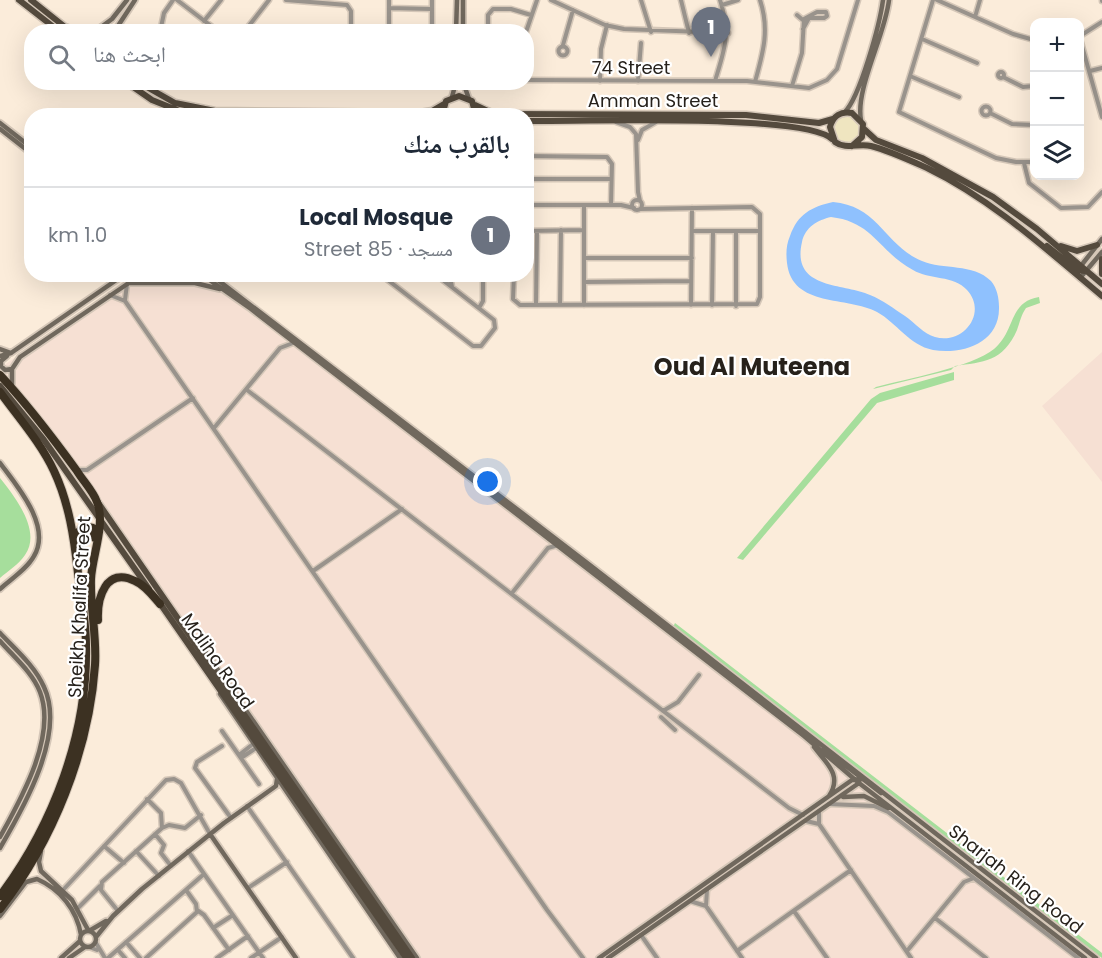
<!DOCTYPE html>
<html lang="ar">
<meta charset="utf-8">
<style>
:root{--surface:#fff;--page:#f2f2f3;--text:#1f2937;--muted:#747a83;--line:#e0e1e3;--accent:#2563eb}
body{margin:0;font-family:Poppins,"Noto Naskh Arabic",sans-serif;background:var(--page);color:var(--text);direction:rtl}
.controls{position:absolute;right:18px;top:18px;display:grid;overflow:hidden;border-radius:12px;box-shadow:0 6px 24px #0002}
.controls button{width:54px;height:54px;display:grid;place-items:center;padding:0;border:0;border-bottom:2px solid var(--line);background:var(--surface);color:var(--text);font:30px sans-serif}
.you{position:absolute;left:488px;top:482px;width:21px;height:21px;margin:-15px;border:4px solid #fff;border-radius:50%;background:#1a73e8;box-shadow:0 0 0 9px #1a73e833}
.badge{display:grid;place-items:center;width:39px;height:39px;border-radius:50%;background:var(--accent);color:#fff;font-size:20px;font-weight:700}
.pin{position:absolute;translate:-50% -50px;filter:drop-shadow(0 2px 3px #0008)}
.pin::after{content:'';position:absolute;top:32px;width:21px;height:18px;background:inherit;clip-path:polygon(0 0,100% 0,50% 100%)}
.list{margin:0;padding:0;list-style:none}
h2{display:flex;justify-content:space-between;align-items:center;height:78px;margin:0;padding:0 24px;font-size:26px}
h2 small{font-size:20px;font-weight:400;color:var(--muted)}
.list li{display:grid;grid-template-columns:39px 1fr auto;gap:18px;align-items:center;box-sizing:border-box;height:96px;padding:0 24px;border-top:2px solid var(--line)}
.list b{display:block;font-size:22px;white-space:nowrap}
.list p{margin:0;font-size:20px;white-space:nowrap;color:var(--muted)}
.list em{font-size:20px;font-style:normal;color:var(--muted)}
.icon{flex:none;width:33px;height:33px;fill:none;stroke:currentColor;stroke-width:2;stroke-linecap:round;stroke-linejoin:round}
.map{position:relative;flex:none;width:1102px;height:958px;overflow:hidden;direction:ltr}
.search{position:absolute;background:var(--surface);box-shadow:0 6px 24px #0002;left:24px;top:24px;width:510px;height:66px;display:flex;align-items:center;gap:15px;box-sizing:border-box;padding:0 21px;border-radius:24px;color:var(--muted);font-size:22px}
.panel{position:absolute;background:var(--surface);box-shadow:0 6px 24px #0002;left:24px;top:108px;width:510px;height:174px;border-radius:24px;direction:rtl}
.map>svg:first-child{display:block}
.industrial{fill:#f6e0d3}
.green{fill:#a6de9c}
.sand{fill:#efe5c0}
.water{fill:#8fc1fe;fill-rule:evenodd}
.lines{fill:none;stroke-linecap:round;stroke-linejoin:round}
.street-casing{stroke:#d5c7b8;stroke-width:7}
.secondary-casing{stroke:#d5c7b8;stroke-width:8}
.primary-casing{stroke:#d5c7b8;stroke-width:9}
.highway-casing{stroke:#d5c7b8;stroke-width:10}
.street{stroke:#99938c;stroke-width:4}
.secondary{stroke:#70685d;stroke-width:4.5}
.primary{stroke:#544a3d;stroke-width:6}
.highway{stroke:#3c3122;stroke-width:8}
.labels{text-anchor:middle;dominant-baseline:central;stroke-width:4.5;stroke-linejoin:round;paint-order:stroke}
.street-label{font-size:18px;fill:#26211b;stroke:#fff}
.district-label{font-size:24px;font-weight:bold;fill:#26211b;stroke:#fff}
</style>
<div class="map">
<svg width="1102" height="958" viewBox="0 0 1102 958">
<rect width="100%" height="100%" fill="#fbecda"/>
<!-- industrial -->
<path class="industrial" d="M135,275H200L1091,958H603L806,816L595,958H416L302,796L131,543L17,387L0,368Z
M1102,352V482L1042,406Z"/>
<!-- green -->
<path class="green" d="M1039,297L1040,303L1026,308C1021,315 1020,322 1017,330C1003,362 983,362 955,366L951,370L873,389L876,387C906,379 972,367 994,349C1016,331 1008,302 1039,297Z
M954,372V380L877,403L743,560L737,558L871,399L880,393Z
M0,478C15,497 42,531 25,555C19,564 8,571 0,578Z
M675,623L1102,953V958L673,627Z"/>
<!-- sand -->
<path class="sand" d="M833 130a14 14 0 1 1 28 0a14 14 0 1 1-28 0Z"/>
<!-- water -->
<path class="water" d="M833,202C879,206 885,246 922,261C943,270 973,263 991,281C997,288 999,298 999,307C1000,343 962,355 933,350C909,345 897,323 877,312C848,296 792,308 787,263C786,254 786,245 790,236C798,214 811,207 833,202ZM831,217C874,222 879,252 913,270C929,280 954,275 967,290C988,313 963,345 935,337C924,334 915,323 905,316C894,309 883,300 870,295C843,283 791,290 802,242C805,227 818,220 831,217Z"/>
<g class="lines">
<!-- street casing -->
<g class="street-casing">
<path id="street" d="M177,0L219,32
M286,0L347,5L351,11V32
M551,0L605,25L624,29L728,33
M641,0L651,32
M681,0L689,33
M933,0L899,112L996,158L1016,162H1034
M937,0L1013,34L1034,40
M1102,0V1
M722,5L738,0
M389,8L432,9
M797,15L804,21
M975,17L980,0
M204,21L221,0
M160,32L164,13L173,0
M244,32L269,0
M389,32V0
M432,32V0
M488,32V15L493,9H511L531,15
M526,32L537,0
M1080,36L1102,22
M922,39L977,63
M1080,39L1102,117
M563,45L573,10
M558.5 51a4.5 4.5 0 1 1 9 0a4.5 4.5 0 1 1-9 0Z
M1090,71L1102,68
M998 75a3 3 0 1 1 6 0a3 3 0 1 1-6 0Z
M910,76L959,97
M1005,78L1023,87L1034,86
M526,80L747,81L809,88L827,80L837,69L858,0
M600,81L601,49L607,25
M638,81L641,43
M715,81C725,48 731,34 720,0
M755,82C763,53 770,30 760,0
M792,86L802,53L804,19L817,12H826L827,16L824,18H809L803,29
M981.5 111a4.5 4.5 0 1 1 9 0a4.5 4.5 0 1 1-9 0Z
M992,114L1012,124L1034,125
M616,122L630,127L636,134L638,192L640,201
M638,140L642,130L656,122
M526,156L607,157L612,164L611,205
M1024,163L1029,183L1061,208L1088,207L1102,192
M526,179H611
M632 205a5 5 0 1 1 10 0a5 5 0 1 1-10 0Z
M526,205H621L634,208
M526,231L584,230
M692,231H760
M584,258H692
M380,274L473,346H481L495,328L494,320L435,274
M514,274L513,299L520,305L757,304L760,297V214L752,207L640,209
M450,276L452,287
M584,282L691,281
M110,295L125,301L547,910L583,958
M125,300L127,284
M536,304L537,231
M560,304L561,230
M584,305V205
M691,305L692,208
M712,305L713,231
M736,306V231
M479,308L483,301V274
M247,390L789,808L803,815
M214,428L280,348L293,343
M78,470H87L193,398
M313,571L402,509
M512,593L548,548L558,545
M663,711L678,702L699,675
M661,717L675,730
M222,731L259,784
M222,746L197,762L195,768L231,818
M239,755L253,744
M241,758L256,748
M147,799L161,813L162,828
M829,804L874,806L888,812L1078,958
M247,806L353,958
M819,811V824L911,958
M806,821L819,824
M155,834L164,845L161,853L171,866
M104,846L124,863
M136,851L159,876
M188,851L263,958
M248,888L287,862
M63,890L166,780L174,779L181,783L210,834
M690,901L706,906L742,958
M706,906L707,890
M78,908L100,886
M197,910L204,915L229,950
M118,911L101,890L102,882L162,828L169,825L185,828L201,815
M794,911L827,958
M935,918L986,958
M213,928L233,915
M641,935L657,958
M126,942L140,958
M96,943L105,958
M89,947L97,950
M118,950L125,958
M737,951L851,870
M907,951L964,882L974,878
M108,958L204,874
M146,958L197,912L196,904L186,890
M217,958L248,936
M251,958L282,937"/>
</g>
<!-- secondary casing -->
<g class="secondary-casing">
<path id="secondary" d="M463,0V32
M97,30L112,19L127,0
M114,32L135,0
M456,32L457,0
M463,82L469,99
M452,97L456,82
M844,113C860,98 880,23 883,0
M861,120C855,89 885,36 889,0
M0,123L32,148
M0,129L32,154
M1080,267L1102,239
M163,274H175
M201,274L251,309L804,736L859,783L1085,958
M210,274L586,562L1096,958
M1080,278L1102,252
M130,283H195L220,289
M0,349L11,353
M0,356L11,353L125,274
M7,356L1,361V366L5,370L12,369
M12,385V369L20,357L142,274
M0,463C17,486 52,526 34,556C27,569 11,579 0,589
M0,633C15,649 35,666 44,687C66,734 24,807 0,848
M189,635L198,641L417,958
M0,641C14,657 33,673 40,692C57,736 21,799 0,837
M220,694L400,958
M814,747C826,763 843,775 829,796
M824,749L881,793
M843,797L864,796L888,808
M210,834L296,958
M41,851L39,862L41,871L72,900L87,928L89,931L106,921
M0,916L26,882L37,879C60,889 77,910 81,935
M80 939a8 8 0 1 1 16 0a8 8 0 1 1-16 0Z
M96,937L113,916L142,889L224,823L276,786L277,779
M61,958L80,941
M69,958L85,947
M599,958L852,780L862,779
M608,958L859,783"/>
</g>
<!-- primary casing -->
<g class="primary-casing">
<path id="primary" d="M19,0L60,32
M31,0L65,27L78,32
M88,32H102
M126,82L152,100L192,116
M138,82L175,103L215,111L420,113L432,111L444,104
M475,105L494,114L746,115L819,123L833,119
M442,116L446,101L459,96L472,101L476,116
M526,121C576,122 804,113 832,139
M864,129L876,140L922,158L993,197L1037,229L1102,284
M852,146L862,137L863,124L852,113C841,111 833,116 830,127L835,142C846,150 858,143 871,146C890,151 909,160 927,168C993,200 1047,250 1102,296
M1047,246L1077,270L1085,271
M1061,246L1077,251L1097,245
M1102,259V274
M0,386L44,440L149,589
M99,504L412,958
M159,602L406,958"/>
</g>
<!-- highway casing -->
<g class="highway-casing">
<path id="highway" d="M0,375C28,405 53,438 77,471C83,481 93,491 97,502C106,524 92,556 91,579C90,608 97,636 95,665C89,751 53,841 0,909
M0,392C18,417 41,443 54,471C69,503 74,537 78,573C81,597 86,621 86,645C88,734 53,825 0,896
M79,545L78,533L83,526L93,528L95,538
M98,620C97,598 106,566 135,581C145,585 153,596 160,604"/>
</g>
<!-- street -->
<use href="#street" class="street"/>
<!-- secondary -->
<use href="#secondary" class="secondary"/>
<!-- primary -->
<use href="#primary" class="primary"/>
<!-- highway -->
<use href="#highway" class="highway"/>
</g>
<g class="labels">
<!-- street labels -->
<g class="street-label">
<text x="631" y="67">74 Street</text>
<text x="653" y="100">Amman Street</text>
<text transform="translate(79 607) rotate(-87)">Sheikh Khalifa Street</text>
<text transform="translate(218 661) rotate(55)">Maliha Road</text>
<text transform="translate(1016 879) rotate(38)">Sharjah Ring Road</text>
</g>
<!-- district labels -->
<g class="district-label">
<text x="752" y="366">Oud Al Muteena</text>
</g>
</g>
</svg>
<div class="controls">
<button>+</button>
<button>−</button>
<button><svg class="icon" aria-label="layers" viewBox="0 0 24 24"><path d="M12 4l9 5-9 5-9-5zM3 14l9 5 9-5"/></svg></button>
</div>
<div class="you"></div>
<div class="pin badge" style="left:711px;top:57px;background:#6b7280">1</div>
<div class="search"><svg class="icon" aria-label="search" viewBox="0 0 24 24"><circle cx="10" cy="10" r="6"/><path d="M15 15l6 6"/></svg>ابحث هنا</div>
<section class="panel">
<h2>بالقرب منك<small></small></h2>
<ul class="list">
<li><span class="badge" style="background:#6b7280">1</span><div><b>Local Mosque</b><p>مسجد · 85 Street</p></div><em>1.0 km</em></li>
</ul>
</section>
</div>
